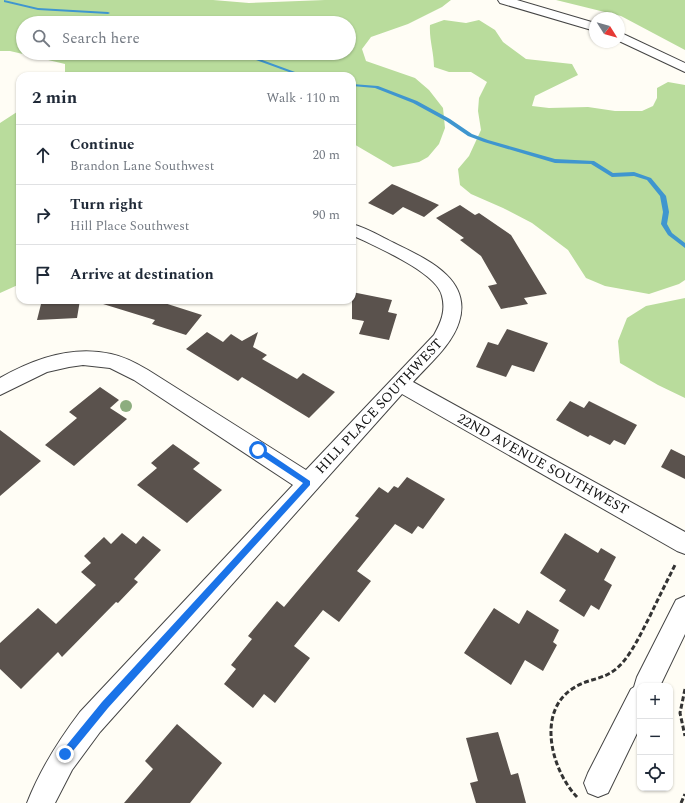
<!DOCTYPE html>
<meta charset="utf-8">
<style>
:root{--surface:#fff;--page:#f6f6f7;--text:#1f2937;--muted:#747a83;--line:#e0e1e3}
body{margin:0;font-family:Spectral,serif;background:var(--page);color:var(--text)}
.controls{position:absolute;right:12px;bottom:12px;display:grid;overflow:hidden;border-radius:8px;box-shadow:0 1px 3px #0004}
.controls button{width:36px;height:36px;display:grid;place-items:center;padding:0;border:0;border-bottom:1px solid var(--line);background:var(--surface);color:var(--text);font:20px sans-serif}
.compass{position:absolute;left:589px;top:12px;width:36px;height:36px;border-radius:50%;background:var(--surface);box-shadow:0 1px 3px #0004;rotate:127deg}
.stop{position:absolute;width:12px;height:12px;margin:-9px;border:3px solid #1a73e8;border-radius:50%;background:#fff}
.stop.end{background:#1a73e8;border-color:#fff;box-shadow:0 1px 4px #0008}
.list{margin:0;padding:0;list-style:none}
h2{display:flex;justify-content:space-between;align-items:center;height:52px;margin:0;padding:0 16px;font-size:17px}
h2 small{font-size:13px;font-weight:400;color:var(--muted)}
.list li{display:grid;grid-template-columns:26px 1fr auto;gap:12px;align-items:center;box-sizing:border-box;height:60px;padding:0 16px;border-top:1px solid var(--line)}
.list b{display:block;font-size:15px;white-space:nowrap}
.list p{margin:0;font-size:13px;white-space:nowrap;color:var(--muted)}
.list em{font-size:13px;font-style:normal;color:var(--muted)}
.icon{flex:none;width:22px;height:22px;fill:none;stroke:currentColor;stroke-width:2;stroke-linecap:round;stroke-linejoin:round}
.map{position:relative;flex:none;width:685px;height:803px;overflow:hidden}
.search{position:absolute;background:var(--surface);box-shadow:0 1px 3px #0004;left:16px;top:16px;width:340px;height:44px;display:flex;align-items:center;gap:10px;box-sizing:border-box;padding:0 14px;border-radius:22px;color:var(--muted);font-size:15px}
.panel{position:absolute;background:var(--surface);box-shadow:0 1px 3px #0004;left:16px;top:72px;width:340px;height:232px;border-radius:12px}
.map>svg:first-child{display:block}
.forest{fill:#b9dc9c;fill-rule:evenodd}
.lines{fill:none;stroke-linecap:round;stroke-linejoin:round}
.stream{fill:#3f96cf;fill-rule:evenodd}
.building{fill:#5a524d}
.minor-casing{stroke:#444;stroke-width:2}
.tertiary-casing{stroke:#444;stroke-width:2}
.path{stroke:#333;stroke-width:3;stroke-dasharray:5 2.5;stroke-linecap:butt}
.minor{fill:#fff;fill-rule:evenodd}
.tertiary{fill:#fff;fill-rule:evenodd}
.tree{fill:#8dad7f}
.route{fill:#1a73e8}
.labels{text-anchor:middle;dominant-baseline:central;stroke-width:4;stroke-linejoin:round;paint-order:stroke}
.street-label{font-size:14px;fill:#111;stroke:#fff}
</style>
<div class="map">
<svg width="685" height="803" viewBox="0 0 685 803">
<rect width="100%" height="100%" fill="#fffdf5"/>
<!-- forest -->
<path class="forest" d="M0,0H213L249,3L325,0H451L442,7L408,24L371,37L362,49L366,61L415,78L429,90L443,108L445,128L439,144L428,157L419,162L393,167L352,143V76H65V64L10,51H0ZM23,23H349V53H23Z
M556,0H685V50L621,16Z
M444,20L466,23L479,20L495,30L503,42L526,59L572,64L578,75L535,96L532,106L549,108L588,107L615,111H642L653,106L657,98V88L668,82L685,85V280L679,284L649,294L605,286L586,278L568,250L532,223L503,208L471,194L460,185L458,169L469,156L481,130L478,111L479,98L487,82L471,72H449L434,67C434,53 429,39 430,25Z
M20,110V284L0,293V123Z
M685,298V398L658,385L620,363L618,341L627,318L646,306Z"/>
<g class="lines">
<!-- stream -->
<path class="stream" d="M4,0L38,8L108,12L110,13L108,14L38,10L4,2Z
M146,20H148L154,23L146,22Z
M237,53H243L306,76H300Z
M352,84L378,86L417,101L450,119L472,134L488,140L555,159L594,161L613,173L634,172L651,178L666,196L669,212L667,224L672,233L685,243V248L668,235L661,224L663,212L660,196L647,180L634,176L612,177L591,164L555,163L484,142L468,136L446,121L413,103L375,88L352,86Z"/>
</g>
<!-- building -->
<path class="building" d="M392,184L397,186L439,205L424,217L403,207L393,215L368,203Z
M460,205L475,215L479,213L511,235L547,294L524,298L528,304L501,309L488,286L497,284L481,256L460,240L464,238L436,218Z
M352,292L392,300L388,312L397,314L389,340L359,334L364,321L352,319Z
M42,300H80L77,318L37,320Z
M104,300H155L202,315L186,335L152,324L155,320L103,304Z
M507,329L548,343L534,372L512,365L506,377L476,367L488,342L498,345Z
M207,332L223,342L231,334L242,341L258,332L253,347L267,355L262,359L297,379L303,373L335,392L309,418L242,377L238,381L186,349Z
M100,387L119,400L110,408L127,419L74,466L45,445L77,418L69,412Z
M570,401L584,408L589,401L637,425L625,445L614,440L610,445L590,435L588,437L556,420Z
M0,430L41,461L0,496Z
M173,444L200,463L193,469L222,490L187,523L137,485L157,468L151,463Z
M671,449L685,456V479L661,467Z
M407,477L445,499L423,529L418,526L412,534L395,524L357,571L371,581L339,622L323,610L294,646L310,658L275,703L264,694L253,708L224,684L236,669L231,665L252,639L248,636L277,601L284,607L359,518L355,516L379,487L388,493L394,486L398,488Z
M122,533L136,544L143,536L161,550L134,579L138,582L118,603L116,602L62,657L58,652L21,689L0,669V643L38,608L56,624L96,585L81,572L91,563L84,556L104,537L111,544Z
M565,533L598,553L601,548L616,557L604,580L612,585L599,610L591,605L584,617L559,601L566,590L540,573Z
M494,608L519,624L527,610L559,630L553,642L557,645L543,671L525,660L511,685L464,653Z
M177,724L222,763L190,803H124L153,769L145,761Z
M498,732L511,775L518,773L526,803H476L470,783L478,781L466,738Z"/>
<g class="lines">
<!-- minor casing -->
<g class="minor-casing">
<path id="minor" d="M352,224C367,228 380,236 394,243C424,258 473,278 459,322C452,345 429,364 413,382L685,532V554L677,551L402,394L100,732L72,770L55,803H27C40,770 58,741 80,712L293,485L134,380L110,368L83,365L69,367L47,372L0,395V378C33,359 73,345 111,354C125,357 136,363 148,370L306,470L434,335C441,322 446,311 442,296C437,272 374,246 352,235Z
M685,596V634L660,686H640V727L608,793L598,797L588,793L584,783L588,773L631,689L634,687L637,677L676,600Z"/>
</g>
<!-- tertiary casing -->
<g class="tertiary-casing">
<path id="tertiary" d="M498,0H517L595,23V31L500,3Z
M619,32L685,63V72L619,41Z"/>
</g>
<!-- path -->
<path class="path" d="M685,689L680,713L685,736
M577,797C552,771 536,713 572,689C591,676 606,682 623,662C634,649 641,633 649,618C658,599 667,581 676,563
M681,803L685,794"/>
<!-- minor -->
<use href="#minor" class="minor"/>
<!-- tertiary -->
<use href="#tertiary" class="tertiary"/>
</g>
<!-- trees -->
<circle class="tree" cx="126" cy="406" r="6"/>
<!-- route -->
<path class="route" d="M256,448H261L310,481V485L108,708L68,757L65,758L62,757L60,754L62,751L102,702L303,483L256,452Z"/>
<g class="labels">
<!-- street labels -->
<g class="street-label">
<text transform="translate(379 406) rotate(-47)">HILL PLACE SOUTHWEST</text>
<text transform="translate(543 464) rotate(29)">22ND AVENUE SOUTHWEST</text>
</g>
</g>
</svg>
<div class="controls">
<button>+</button>
<button>−</button>
<button><svg class="icon" aria-label="locate" viewBox="0 0 24 24"><circle cx="12" cy="12" r="6"/><path d="M12 2v4M12 18v4M2 12h4M18 12h4"/></svg></button>
</div>
<svg class="compass" viewBox="-18 -18 36 36"><path d="M0-13l5 13h-10z" fill="#e53935"/><path d="M0 13l5-13h-10z" fill="#747a83"/></svg>
<div class="stop" style="left:258px;top:450px"></div>
<div class="stop end" style="left:65px;top:754px"></div>
<div class="search"><svg class="icon" aria-label="search" viewBox="0 0 24 24"><circle cx="10" cy="10" r="6"/><path d="M15 15l6 6"/></svg>Search here</div>
<section class="panel">
<h2>2 min<small>Walk · 110 m</small></h2>
<ul class="list">
<li><svg class="icon" aria-label="ahead" viewBox="0 0 24 24"><path d="M12 20V5M6 11l6-6 6 6"/></svg><div><b>Continue</b><p>Brandon Lane Southwest</p></div><em>20 m</em></li>
<li><svg class="icon" aria-label="right" viewBox="0 0 24 24"><path d="M7 20v-9h11M14 6l5 5-5 5"/></svg><div><b>Turn right</b><p>Hill Place Southwest</p></div><em>90 m</em></li>
<li><svg class="icon" aria-label="arrive" viewBox="0 0 24 24"><path d="M6 21V4h12l-3 4 3 4H6"/></svg><div><b>Arrive at destination</b></div></li>
</ul>
</section>
</div>
